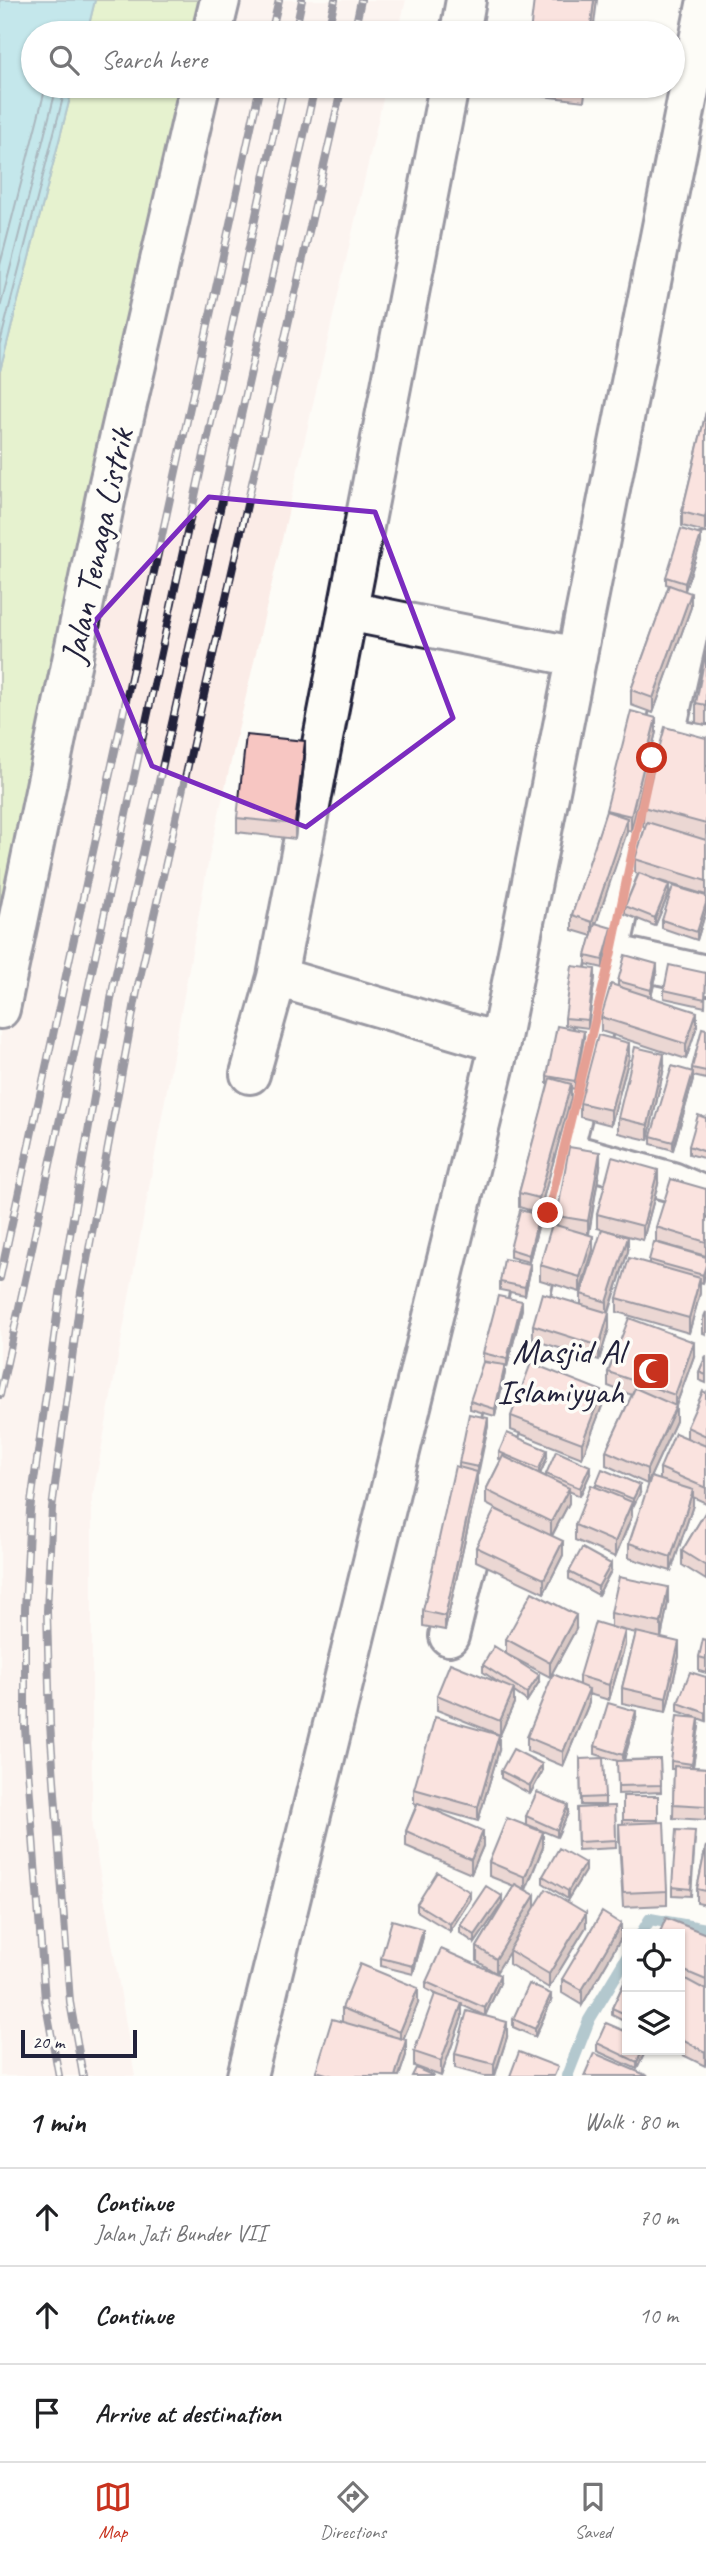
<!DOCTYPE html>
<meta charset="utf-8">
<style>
:root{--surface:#fff;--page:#f6f6f6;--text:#202124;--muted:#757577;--line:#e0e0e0;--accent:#c8321e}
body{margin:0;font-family:Caveat,sans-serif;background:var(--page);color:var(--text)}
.controls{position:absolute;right:21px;bottom:21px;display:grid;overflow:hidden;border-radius:0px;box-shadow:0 2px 5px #0004}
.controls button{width:63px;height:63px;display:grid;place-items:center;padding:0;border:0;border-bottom:2px solid var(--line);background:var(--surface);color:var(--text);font:35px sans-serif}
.scale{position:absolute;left:21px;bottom:18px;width:116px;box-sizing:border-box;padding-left:7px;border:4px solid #22223b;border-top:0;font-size:19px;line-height:24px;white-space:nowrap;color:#22223b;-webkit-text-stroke:5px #fdfcf7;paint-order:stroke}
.stop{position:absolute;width:21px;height:21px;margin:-16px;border:5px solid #c8321e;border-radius:50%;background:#fff}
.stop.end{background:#c8321e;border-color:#fff;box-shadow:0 2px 7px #0008}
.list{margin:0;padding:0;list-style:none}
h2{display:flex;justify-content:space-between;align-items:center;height:91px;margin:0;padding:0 28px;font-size:30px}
h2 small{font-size:23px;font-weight:400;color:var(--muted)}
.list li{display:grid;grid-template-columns:46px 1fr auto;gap:21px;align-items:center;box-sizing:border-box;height:98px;padding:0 28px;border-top:2px solid var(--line)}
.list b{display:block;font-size:26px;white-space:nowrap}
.list p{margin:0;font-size:23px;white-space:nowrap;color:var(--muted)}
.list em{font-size:23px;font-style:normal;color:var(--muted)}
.icon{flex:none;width:38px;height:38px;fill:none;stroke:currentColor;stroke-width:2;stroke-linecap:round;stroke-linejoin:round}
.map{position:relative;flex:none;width:706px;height:2076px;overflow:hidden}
.search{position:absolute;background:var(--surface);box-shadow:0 2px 5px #0004;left:21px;right:21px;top:21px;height:77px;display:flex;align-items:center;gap:18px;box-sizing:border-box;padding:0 24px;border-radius:38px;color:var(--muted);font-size:26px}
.sheet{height:385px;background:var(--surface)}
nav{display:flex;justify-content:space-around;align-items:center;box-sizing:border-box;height:98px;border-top:2px solid var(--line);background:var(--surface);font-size:19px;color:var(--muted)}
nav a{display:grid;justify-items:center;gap:4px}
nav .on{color:var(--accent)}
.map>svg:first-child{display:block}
.built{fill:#fbece7}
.green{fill:#cbe79e;stroke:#76846c;stroke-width:2}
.water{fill:#7fcedb;stroke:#5a899b;stroke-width:2}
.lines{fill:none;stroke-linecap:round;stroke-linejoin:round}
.shore{stroke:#47677b;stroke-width:2}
.stream{stroke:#5a899b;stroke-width:12}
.minor-casing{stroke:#22223b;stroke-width:44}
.minor{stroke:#fdfcf7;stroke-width:38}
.rail-casing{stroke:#22223b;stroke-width:8}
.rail{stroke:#fdfcf7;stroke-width:5;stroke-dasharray:16;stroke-linecap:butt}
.wall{fill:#d4aaa7;stroke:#22223b;stroke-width:2}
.shaded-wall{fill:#ad8b88;stroke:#22223b;stroke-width:2}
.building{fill:#f7c6c2;stroke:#22223b;stroke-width:2}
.route{stroke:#c8321e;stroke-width:9}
.marked{fill:none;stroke:#7b2cbf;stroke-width:5;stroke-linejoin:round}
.labels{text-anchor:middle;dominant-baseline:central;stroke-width:7;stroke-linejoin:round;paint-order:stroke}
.street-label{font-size:35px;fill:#22223b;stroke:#fdfcf7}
.poi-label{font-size:35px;fill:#22223b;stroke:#fdfcf7;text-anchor:end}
</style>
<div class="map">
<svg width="706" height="2076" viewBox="0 0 706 2076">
<rect width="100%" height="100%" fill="#fdfcf7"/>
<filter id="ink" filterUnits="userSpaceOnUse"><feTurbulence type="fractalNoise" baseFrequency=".0143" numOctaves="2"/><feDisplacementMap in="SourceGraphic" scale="14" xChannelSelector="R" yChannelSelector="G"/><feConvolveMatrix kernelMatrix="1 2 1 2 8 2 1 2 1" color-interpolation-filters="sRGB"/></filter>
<g filter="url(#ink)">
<!-- built -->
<path class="built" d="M217,0H406L398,33H210Z
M198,86H386L210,853L92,1501V1827L135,2076H0V1004Z"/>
<!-- green -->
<path class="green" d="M95,0H217L210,33H87Z
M73,86H198L0,1004V371Z"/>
<!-- water -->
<path class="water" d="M0,0H95L87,33H33V86H73L0,371Z"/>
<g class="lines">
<!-- shore -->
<path class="shore" d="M0,265L46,86
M0,308L57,86
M0,343L66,86"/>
<!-- stream -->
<path class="stream" d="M641,1934L650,1919L706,1929
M567,2076L589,2020L627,1957"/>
<!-- minor casing -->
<g class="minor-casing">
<path id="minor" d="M212,33L220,0
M460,33L466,0
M348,611L577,657
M663,743L706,553
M611,954L706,975
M277,977L500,1043
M0,1009L106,496L200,86
M250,1074L277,977L449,86
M567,1137L568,1146L575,1155L672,1182L706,1197
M449,1636L501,1425L548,1213L590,1043L652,758L663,743L675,740L706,745
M247,2076L500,1043L706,5"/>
</g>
<!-- minor -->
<use href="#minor" class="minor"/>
<!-- rail casing -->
<g class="rail-casing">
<path id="rail" d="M271,33L279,0
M295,33L302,0
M327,33L335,0
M354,33L361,0
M0,1278L260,86
M0,1395L284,86
M59,2076L45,2000L25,1728V1609L30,1510L61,1287L114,982L315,86
M83,2076L70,2002L50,1724L47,1611L52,1508L81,1292L138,986L342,86"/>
</g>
<!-- rail -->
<use href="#rail" class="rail"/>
</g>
<!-- wall -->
<path class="wall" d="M525,86H586L584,101L525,94Z
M706,412V526L705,532L682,526V512Z
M701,543L685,590L691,607L653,713L631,705V690L669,585L666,584V577Z
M706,651V725L696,723V703Z
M656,732L631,831L627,830L596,923L612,936L603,968L586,964V956L592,936L572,930V915L606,813V810Z
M706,738V895L654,879L669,893L655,926L625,914V906L638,874L635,873V859L645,827L643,826V807Z
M305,756L295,839L237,832V818Z
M706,896V911L697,940L662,928V920Z
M657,972L651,997L697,1026L686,1059L601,1031V1017L618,987V981Z
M706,973L705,1007L664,998V990Z
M595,977L588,1028L565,1025V1018Z
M706,1029V1079L693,1076V1080L673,1150L651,1144V1136L692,1072V1068Z
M584,1038L575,1089L571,1088V1098L539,1213L519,1207V1193L549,1084H547V1076Z
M629,1058L611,1125L580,1117V1103Z
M664,1068L648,1140L618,1133V1118Z
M706,1118V1159L689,1154V1146Z
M600,1167L589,1234L593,1250L580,1292L540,1280V1265L557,1225V1216Z
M658,1184L643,1240L597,1228V1214Z
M706,1189V1256L656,1242V1227Z
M539,1223L529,1262L510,1257V1249Z
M628,1251L609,1313V1328L599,1360L533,1340V1325L581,1305V1294Z
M706,1257V1273L703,1283L700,1282V1293L689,1333L617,1312V1298L649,1264V1260Z
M530,1272L525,1295L500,1290V1282Z
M522,1309L507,1367L505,1366V1373L495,1416L470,1409V1401L499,1365L483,1361V1353Z
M706,1312V1334L703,1333V1319Z
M694,1356L676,1406V1421L647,1484L606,1465V1451L632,1395L608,1386V1372Z
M706,1356V1383L699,1380V1372Z
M706,1393V1503L693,1497V1505L671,1571L629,1558V1543L660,1479V1468L687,1438V1427Z
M602,1406L582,1458L511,1430V1416Z
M488,1426L477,1474V1486L445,1630L423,1626V1611L459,1467V1463Z
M499,1452L547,1458L540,1474L546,1477V1474H590L580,1496L569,1491V1503L552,1536L563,1555L544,1593L476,1561V1547L511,1517L486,1504V1490L501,1460L499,1459Z
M596,1484L640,1493L632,1507V1516L615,1557L575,1540V1525L596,1487Z
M706,1511V1580L682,1565V1551Z
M611,1571L598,1595L569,1579V1572Z
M668,1602L661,1638L679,1656L666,1712L622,1703V1688L636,1633L619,1629L625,1645L609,1700L589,1694V1703L563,1766L527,1751V1737L579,1685V1676L611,1627V1613Z
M576,1629L550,1677L506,1654V1639Z
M706,1640V1673L699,1671V1657Z
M483,1665L539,1682L527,1701L514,1692V1703L500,1735L437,1710V1695L499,1683L483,1672Z
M706,1677V1721L678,1711V1703Z
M636,1719L624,1760L660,1759L661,1792L618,1794V1761L595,1754V1746Z
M699,1726L693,1767L706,1768V1820L673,1818L674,1769H671V1761Z
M499,1750L478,1821L429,1807L483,1846L471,1874L406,1846V1831L417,1804L414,1803V1789Z
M580,1759L605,1797V1805H581Z
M501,1771L542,1772L530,1794L501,1778Z
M623,1796H658V1823L667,1891V1905L623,1907L619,1838V1824H623Z
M615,1806L616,1848L578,1850L577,1808Z
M568,1813L557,1837L526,1824V1816Z
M695,1839L691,1896L672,1895V1887Z
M706,1846V1905L697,1903V1889Z
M543,1847L526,1890L535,1908L586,1927L549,1988L509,1964V1951L496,1973L477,1961V1947L514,1886L489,1876V1862Z
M585,1871L568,1899L543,1883V1876Z
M470,1900L450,1931L417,1911V1904Z
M502,1903L475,1943L460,1933V1925Z
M680,1934H706V2064L705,2066L673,2050H680Z
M423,1937L413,1974L381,1966V1958Z
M621,1938L582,2005L562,1993V1979Z
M627,1977V2023L612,2015V2008Z
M426,1982L500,1983L485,2016L462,2005V2017L441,2076L414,2066V2052L438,1995L426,1989Z
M551,2001L535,2037L513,2027V2019Z
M418,2003L403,2039L406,2055L399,2076H316V2071L342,2022V2008Z
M507,2037L495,2076H484L455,2068V2054Z
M597,2043L627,2050H646L637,2069L597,2051Z"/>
<!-- shaded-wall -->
<path class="shaded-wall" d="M594,0H597L593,33H590Z
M706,512V526L705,532V518Z
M701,535V543L685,590V583Z
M691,593V607L653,713V698Z
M656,718V732L631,831V816Z
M305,741V756L295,839V824Z
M627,818V832L592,936V922Z
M669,885V893L655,926V918Z
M706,903V911L697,940V932Z
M612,928V936L603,968V960Z
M657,964V972L651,997V990Z
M595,969V977L588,1028V1020Z
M697,1012V1026L686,1059V1044Z
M584,1031V1038L575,1089V1081Z
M629,1043V1058L611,1125V1110Z
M664,1054V1068L648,1140V1125Z
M693,1072V1080L673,1150V1142Z
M571,1084V1098L539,1213V1198Z
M600,1152V1167L588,1236V1221Z
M658,1170V1184L643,1240V1226Z
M539,1215V1223L529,1262V1255Z
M593,1236V1250L580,1292V1277Z
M628,1237V1251L607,1317V1302Z
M530,1264V1272L525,1295V1287Z
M706,1265V1273L703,1283V1275Z
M700,1278V1293L689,1333V1318Z
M522,1301V1309L507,1367V1359Z
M609,1313V1328L599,1360V1346Z
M694,1342V1356L675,1408L676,1406V1421L647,1484V1469L675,1409V1395Z
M505,1365V1373L495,1416V1409Z
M602,1391V1406L582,1458V1443Z
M488,1418V1426L478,1475V1467Z
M547,1450V1458L539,1476V1469Z
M590,1466V1474L580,1496V1488Z
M477,1472V1486L445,1630V1616Z
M640,1485V1493L633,1507V1499Z
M569,1488V1503L551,1537V1522Z
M693,1490V1505L671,1571V1557Z
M632,1502V1516L615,1557V1542Z
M563,1541V1555L544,1593V1579Z
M611,1564V1571L598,1595V1587Z
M668,1587V1602L661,1638V1623Z
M576,1615V1629L550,1677V1663Z
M625,1631V1645L609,1700V1685Z
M679,1642V1656L666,1712V1698Z
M539,1675V1682L527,1701V1693Z
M514,1689V1703L500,1735V1721Z
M589,1689V1703L563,1766V1752Z
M636,1711V1719L623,1762V1755Z
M699,1718V1726L692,1772V1764Z
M499,1735V1750L478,1821V1807Z
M542,1764V1772L530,1794V1786Z
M568,1805V1813L557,1837V1830Z
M483,1831V1846L471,1874V1860Z
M543,1832V1847L525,1891V1877Z
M585,1863V1871L568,1899V1891Z
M470,1892V1900L450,1931V1924Z
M535,1895V1910L496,1973V1959Z
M502,1896V1903L475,1943V1935Z
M586,1913V1927L549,1988V1974Z
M621,1924V1938L582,2005V1990Z
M423,1929V1937L413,1974V1966Z
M500,1975V1983L485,2016V2008Z
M418,1988V2003L400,2047V2032Z
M551,1994V2001L535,2037V2029Z
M462,2003V2017L441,2076V2061Z
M507,2022V2037L494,2076V2064Z
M406,2040V2055L399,2076H395Z
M642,2050H646L637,2069V2062Z
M706,2050V2064L705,2066V2052Z"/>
<!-- building -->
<path class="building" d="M534,0H594L590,33H530Z
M706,412V512L705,518L682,512Z
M681,529L701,535L685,583L666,577Z
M669,585L691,593L653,698L631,690Z
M706,651V705L696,703Z
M631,711L656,718L631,816L606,810Z
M665,727L706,738V824L643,807Z
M246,735L305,741L295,824L237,818Z
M606,811L627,818L592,922L572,915Z
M647,822L706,840V881L635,859Z
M639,873L669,885L655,918L625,906Z
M673,886L706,896V903L697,932L662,920Z
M595,923L612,928L603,960L586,956Z
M625,955L657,964L651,990L618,981Z
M669,965L706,973L705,999L664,990Z
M572,966L595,969L588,1020L565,1018Z
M611,984L697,1012L686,1044L601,1017Z
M557,1026L584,1031L575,1081L547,1076Z
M702,1028L706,1029V1071L692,1068Z
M598,1035L629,1043L611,1110L580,1103Z
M635,1047L664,1054L648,1125L618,1118Z
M672,1066L693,1072L673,1142L651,1136Z
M550,1078L571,1084L539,1198L519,1193Z
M698,1115L706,1118V1152L689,1146Z
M569,1147L600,1152L588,1221L557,1216Z
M612,1157L658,1170L643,1226L597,1214Z
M671,1179L706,1189V1242L656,1227Z
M520,1210L539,1215L529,1255L510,1249Z
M552,1224L593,1236L580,1277L540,1265Z
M602,1229L628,1237L607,1302L581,1294Z
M654,1242L706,1257V1265L703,1275L649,1260Z
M629,1258L700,1278L689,1318L617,1298Z
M504,1259L530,1264L525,1287L500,1282Z
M542,1293L609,1313L599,1346L533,1325Z
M498,1296L522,1301L507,1359L483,1353Z
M629,1318L694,1342L675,1395L608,1372Z
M706,1356V1375L699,1372Z
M483,1362L505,1365L495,1409L470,1401Z
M531,1363L602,1391L582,1443L511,1416Z
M635,1388L676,1406L647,1469L606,1451Z
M703,1391L706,1393V1436L687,1427Z
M469,1414L488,1418L478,1467L459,1463Z
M507,1433L547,1450L539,1469L499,1452Z
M675,1433L706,1446V1488L660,1468Z
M556,1451L590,1466L580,1488L546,1474Z
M503,1456L569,1488L551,1522L486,1490Z
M455,1466L477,1472L445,1616L423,1611Z
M602,1469L640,1485L633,1499L596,1484Z
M651,1477L693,1490L671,1557L629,1543Z
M591,1485L632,1502L615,1542L575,1525Z
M495,1509L563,1541L544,1579L476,1547Z
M706,1511V1566L682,1551Z
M582,1548L611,1564L598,1587L569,1572Z
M619,1577L668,1587L661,1623L611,1613Z
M532,1592L576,1615L550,1663L506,1639Z
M595,1622L625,1631L609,1685L579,1676Z
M636,1632L679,1642L666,1698L622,1688Z
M703,1639L706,1640V1659L699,1657Z
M494,1646L539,1675L527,1693L483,1665Z
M450,1663L514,1689L500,1721L437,1695Z
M690,1672L706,1677V1713L678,1703Z
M553,1674L589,1689L563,1752L527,1737Z
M608,1703L636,1711L623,1755L595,1746Z
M677,1716L699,1718L692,1764L671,1761Z
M435,1717L499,1735L478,1807L414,1789Z
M513,1749L542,1764L530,1786L501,1771Z
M603,1758L605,1797L581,1798L580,1759Z
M660,1759L661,1785L618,1786L617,1761Z
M674,1766L706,1768V1806L673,1804Z
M537,1792L568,1805L557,1830L526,1816Z
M623,1796H658V1820H623Z
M418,1803L483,1831L471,1860L406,1831Z
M615,1806L616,1840L578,1842L577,1808Z
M507,1818L543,1832L525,1877L489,1862Z
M664,1822L667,1891L623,1893L619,1824Z
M676,1830L695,1831L691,1889L672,1887Z
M706,1846V1891L697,1889Z
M559,1848L585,1863L568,1891L543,1876Z
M437,1872L470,1892L450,1924L417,1904Z
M515,1884L535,1895L496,1959L477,1947Z
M486,1886L502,1896L475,1935L460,1925Z
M546,1889L586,1913L549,1974L509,1950Z
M602,1912L621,1924L582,1990L562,1979Z
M666,1918L706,1934V1980L680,1969V1934H659Z
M392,1920L423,1929L413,1966L381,1958Z
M441,1949L500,1975L485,2008L426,1982Z
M360,1964L418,1988L400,2032L342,2008Z
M680,1976L706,1990V2050L705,2052L680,2039Z
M627,1977V2015L612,2008Z
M529,1984L551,1994L535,2029L513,2019Z
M435,1994L462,2003L441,2061L414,2052Z
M467,2011L507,2022L494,2064L455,2054Z
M332,2019L406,2040L395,2076H333L316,2071Z
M606,2023L627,2032V2050H642L637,2062L597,2043Z
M519,2052L558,2067L554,2076H510Z
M594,2053L648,2076H584Z
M416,2068L434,2076H412Z"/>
</g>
<g class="lines" filter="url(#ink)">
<!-- route -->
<path class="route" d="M548,1213L611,954L652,758"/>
</g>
<!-- marked area -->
<path d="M0 0H706V2076H0ZM209,497L375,512L453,718L306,827L152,766L93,623Z" fill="#fdfcf7" fill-opacity=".55" fill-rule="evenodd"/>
<path class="marked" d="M209,497L375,512L453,718L306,827L152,766L93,623Z"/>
<!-- icons -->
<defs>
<g id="mosque-square" transform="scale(2.0125)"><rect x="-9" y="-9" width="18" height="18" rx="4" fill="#c8321e" stroke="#fdfcf7"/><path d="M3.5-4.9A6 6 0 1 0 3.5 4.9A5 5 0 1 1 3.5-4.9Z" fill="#fff"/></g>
</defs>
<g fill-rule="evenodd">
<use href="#mosque-square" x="651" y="1371"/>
</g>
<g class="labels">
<!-- street labels -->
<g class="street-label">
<text transform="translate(97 546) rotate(-78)">Jalan Tenaga Listrik</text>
</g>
<!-- poi labels -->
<g class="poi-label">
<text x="624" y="1351">Masjid Al<tspan x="624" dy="40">Islamiyyah</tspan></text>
</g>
</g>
</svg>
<div class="controls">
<button><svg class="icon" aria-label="locate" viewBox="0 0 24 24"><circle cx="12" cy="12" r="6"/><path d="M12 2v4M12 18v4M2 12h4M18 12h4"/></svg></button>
<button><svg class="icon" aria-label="layers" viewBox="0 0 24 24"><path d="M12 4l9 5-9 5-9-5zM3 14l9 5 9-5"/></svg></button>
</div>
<div class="scale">20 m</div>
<div class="stop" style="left:652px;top:758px"></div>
<div class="stop end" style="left:548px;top:1213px"></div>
<div class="search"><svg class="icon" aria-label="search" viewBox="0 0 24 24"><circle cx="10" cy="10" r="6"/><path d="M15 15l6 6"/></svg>Search here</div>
</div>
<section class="sheet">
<h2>1 min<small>Walk · 80 m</small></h2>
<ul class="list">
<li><svg class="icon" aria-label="ahead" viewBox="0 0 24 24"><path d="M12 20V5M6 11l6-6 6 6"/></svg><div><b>Continue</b><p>Jalan Jati Bunder VII</p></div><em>70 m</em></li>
<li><svg class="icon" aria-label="ahead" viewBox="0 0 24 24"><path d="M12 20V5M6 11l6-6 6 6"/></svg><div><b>Continue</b></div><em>10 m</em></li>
<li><svg class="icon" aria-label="arrive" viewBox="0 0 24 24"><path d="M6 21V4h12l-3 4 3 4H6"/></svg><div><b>Arrive at destination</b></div></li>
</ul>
</section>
<nav>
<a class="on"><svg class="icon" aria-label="map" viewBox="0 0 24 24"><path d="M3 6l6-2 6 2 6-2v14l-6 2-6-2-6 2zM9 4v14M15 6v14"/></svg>Map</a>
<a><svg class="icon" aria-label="directions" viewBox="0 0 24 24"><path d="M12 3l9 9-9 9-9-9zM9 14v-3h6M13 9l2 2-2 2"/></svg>Directions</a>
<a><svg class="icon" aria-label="saved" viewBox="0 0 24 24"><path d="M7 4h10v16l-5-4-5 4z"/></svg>Saved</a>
</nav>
